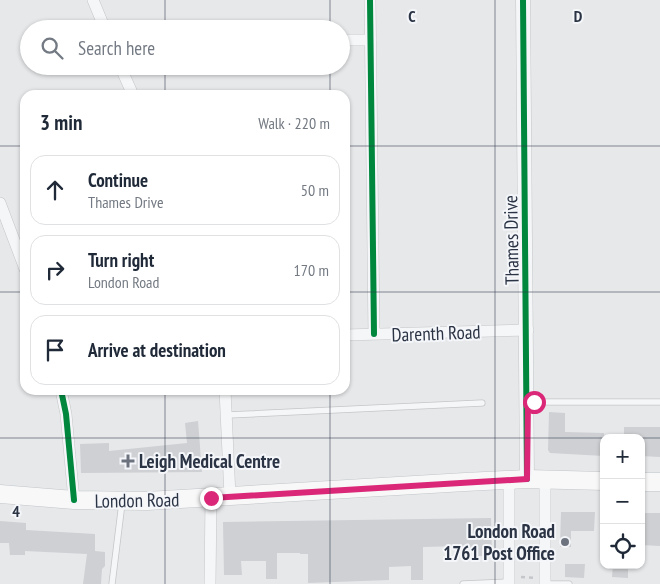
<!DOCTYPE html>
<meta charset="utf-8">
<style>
:root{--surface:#fff;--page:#f2f2f3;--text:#1f2937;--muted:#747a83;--line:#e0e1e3}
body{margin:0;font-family:"PT Sans Narrow",sans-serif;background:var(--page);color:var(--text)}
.controls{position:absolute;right:15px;bottom:15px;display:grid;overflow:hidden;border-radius:10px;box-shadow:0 1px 4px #0004}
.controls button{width:45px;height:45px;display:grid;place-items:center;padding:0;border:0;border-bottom:1px solid var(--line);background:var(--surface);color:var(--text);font:25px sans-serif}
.stop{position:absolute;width:15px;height:15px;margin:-11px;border:4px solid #db2777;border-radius:50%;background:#fff}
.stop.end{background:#db2777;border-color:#fff;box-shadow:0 1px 5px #0008}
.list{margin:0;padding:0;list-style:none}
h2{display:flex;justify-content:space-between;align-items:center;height:65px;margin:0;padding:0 20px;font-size:21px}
h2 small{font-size:16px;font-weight:400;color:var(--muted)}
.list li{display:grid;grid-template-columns:32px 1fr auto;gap:15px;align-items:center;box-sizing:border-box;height:70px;margin:0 10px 10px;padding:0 10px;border:1px solid var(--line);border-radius:15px}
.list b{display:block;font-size:19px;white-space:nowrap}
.list p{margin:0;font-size:16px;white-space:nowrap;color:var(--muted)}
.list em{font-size:16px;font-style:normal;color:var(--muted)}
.icon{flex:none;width:28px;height:28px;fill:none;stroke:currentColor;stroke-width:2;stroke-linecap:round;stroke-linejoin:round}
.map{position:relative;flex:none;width:660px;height:584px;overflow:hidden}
.search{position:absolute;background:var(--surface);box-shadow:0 1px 4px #0004;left:20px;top:20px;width:330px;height:55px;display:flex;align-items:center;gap:12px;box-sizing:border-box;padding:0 18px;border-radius:28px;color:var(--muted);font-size:19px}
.panel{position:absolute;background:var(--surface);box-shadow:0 1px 4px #0004;left:20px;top:90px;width:330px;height:305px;border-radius:15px}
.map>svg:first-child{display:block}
.building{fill:#ced0d3}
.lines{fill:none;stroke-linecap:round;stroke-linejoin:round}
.service-casing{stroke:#c4c6c8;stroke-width:7}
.minor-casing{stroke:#c4c6c8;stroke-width:12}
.tertiary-casing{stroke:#c4c6c8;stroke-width:15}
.primary-casing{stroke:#c2c5c8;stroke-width:19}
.path{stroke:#c5c6ca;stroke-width:2.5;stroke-dasharray:4 4;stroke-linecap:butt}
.service{stroke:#f5f6f7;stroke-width:5.5}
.minor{stroke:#f5f6f7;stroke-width:11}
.tertiary{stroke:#f5f6f7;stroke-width:14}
.primary{stroke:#f8f8f8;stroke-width:18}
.cycleway-casing{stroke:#f4f6f9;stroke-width:9}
.cycleway{stroke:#00873e;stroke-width:6}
.route{stroke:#db2777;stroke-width:6}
.grid{fill:none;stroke:#2b3445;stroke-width:1;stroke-opacity:0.55}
.poi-dot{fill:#6c737f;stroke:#f4f6f9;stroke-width:2}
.labels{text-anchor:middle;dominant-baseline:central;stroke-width:4;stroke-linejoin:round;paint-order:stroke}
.street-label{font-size:19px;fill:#2b3445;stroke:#f4f6f9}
.poi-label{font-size:19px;font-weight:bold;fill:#2b3445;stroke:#f4f6f9;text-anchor:start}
.grid-label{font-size:16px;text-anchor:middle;font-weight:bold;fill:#2b3445;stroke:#f4f6f9;stroke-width:4;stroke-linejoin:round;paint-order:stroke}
</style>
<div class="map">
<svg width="660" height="584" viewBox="0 0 660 584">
<rect width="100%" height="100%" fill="#e6e8ea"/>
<!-- building -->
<path class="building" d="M549,412L565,413V432L604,433V456L550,453L548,450Z
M198,421L202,472L81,473L80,444L109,443V451L187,443L185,423Z
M624,427H660V457L641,456V438H624Z
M561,512H595L594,531H571V547H560Z
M641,513H660V546L641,545Z
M491,518L492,556H477V551H459V546L423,547V580H411V566L389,567V580L308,583V554H300V553H277V579H266V561H241L242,575H224L223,522Z
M0,521L26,523V530L95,534V551L105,552V566L102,569L101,584H83L87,554L25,551V555H10L9,543H0Z
M565,564H585L584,578L565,577Z
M613,565H628V578L612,577Z"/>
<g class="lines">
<!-- service casing -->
<g class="service-casing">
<path id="service" d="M528,402H660
M228,415L482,403
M112,584L122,503
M463,584L509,582
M545,584H569"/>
</g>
<!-- minor casing -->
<g class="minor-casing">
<path id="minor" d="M93,0L105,29
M370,0L374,334
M341,40H371
M120,66L133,95
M0,203L25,269
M345,335L528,330
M61,390L66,414L74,500
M225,390L230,496
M509,480V584
M210,584L211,498
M545,584V480"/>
</g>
<!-- tertiary casing -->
<g class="tertiary-casing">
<path id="tertiary" d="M523,0L527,479"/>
</g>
<!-- primary casing -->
<g class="primary-casing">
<path id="primary" d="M641,482H660
M0,494L74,500L147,501L465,482L527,479L604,481"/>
</g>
<!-- path -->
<path class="path" d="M521,577L535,578"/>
<!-- service -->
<use href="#service" class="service"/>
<!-- minor -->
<use href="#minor" class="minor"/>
<!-- tertiary -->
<use href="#tertiary" class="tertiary"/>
<!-- primary -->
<use href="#primary" class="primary"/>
<!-- cycleway casing -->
<g class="cycleway-casing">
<path id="cycleway" d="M370,0L374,334
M523,0L527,479
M61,390L66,414L74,500"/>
</g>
<!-- cycleway -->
<use href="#cycleway" class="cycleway"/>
</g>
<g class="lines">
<!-- route -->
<path class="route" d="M211,498L527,479L528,402H534"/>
</g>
<!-- grid -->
<path class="grid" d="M165,0V29M330,0V29M495,0V584M165,66V95M330,66V95M0,146H25M345,146H660M0,292H25M345,292H660M165,390V584M330,390V584M0,438H604M641,438H660"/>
<!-- markers -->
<g class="poi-dot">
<path d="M125.5 453.5h5v5h5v5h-5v5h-5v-5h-5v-5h5z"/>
<circle cx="565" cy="542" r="5"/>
</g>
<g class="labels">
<!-- street labels -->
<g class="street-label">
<text transform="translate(511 240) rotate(-91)">Thames Drive</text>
<text transform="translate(436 333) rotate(-2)">Darenth Road</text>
<text transform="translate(137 500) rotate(-1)">London Road</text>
</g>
<!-- poi labels -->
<g class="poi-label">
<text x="139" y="461">Leigh Medical Centre</text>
<text x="555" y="531" text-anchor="end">London Road<tspan x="555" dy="22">1761 Post Office</tspan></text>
</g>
</g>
<g class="grid-label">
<text x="412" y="22">C</text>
<text x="578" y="22">D</text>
<text x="16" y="517">4</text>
</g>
</svg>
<div class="controls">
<button>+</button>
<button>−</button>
<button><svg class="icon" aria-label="locate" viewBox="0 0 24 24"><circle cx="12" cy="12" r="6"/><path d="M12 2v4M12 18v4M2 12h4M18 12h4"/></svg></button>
</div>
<div class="stop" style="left:534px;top:402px"></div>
<div class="stop end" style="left:211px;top:498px"></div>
<div class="search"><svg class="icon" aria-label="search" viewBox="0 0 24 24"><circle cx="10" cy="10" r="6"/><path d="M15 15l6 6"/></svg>Search here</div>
<section class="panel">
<h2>3 min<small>Walk · 220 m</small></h2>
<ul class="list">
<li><svg class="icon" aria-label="ahead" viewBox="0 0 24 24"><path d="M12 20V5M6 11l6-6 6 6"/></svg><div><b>Continue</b><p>Thames Drive</p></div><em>50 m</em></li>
<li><svg class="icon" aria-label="right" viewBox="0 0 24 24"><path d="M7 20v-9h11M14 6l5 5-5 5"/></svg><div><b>Turn right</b><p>London Road</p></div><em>170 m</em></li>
<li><svg class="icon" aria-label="arrive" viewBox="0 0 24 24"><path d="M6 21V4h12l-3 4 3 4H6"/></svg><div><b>Arrive at destination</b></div></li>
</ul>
</section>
</div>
